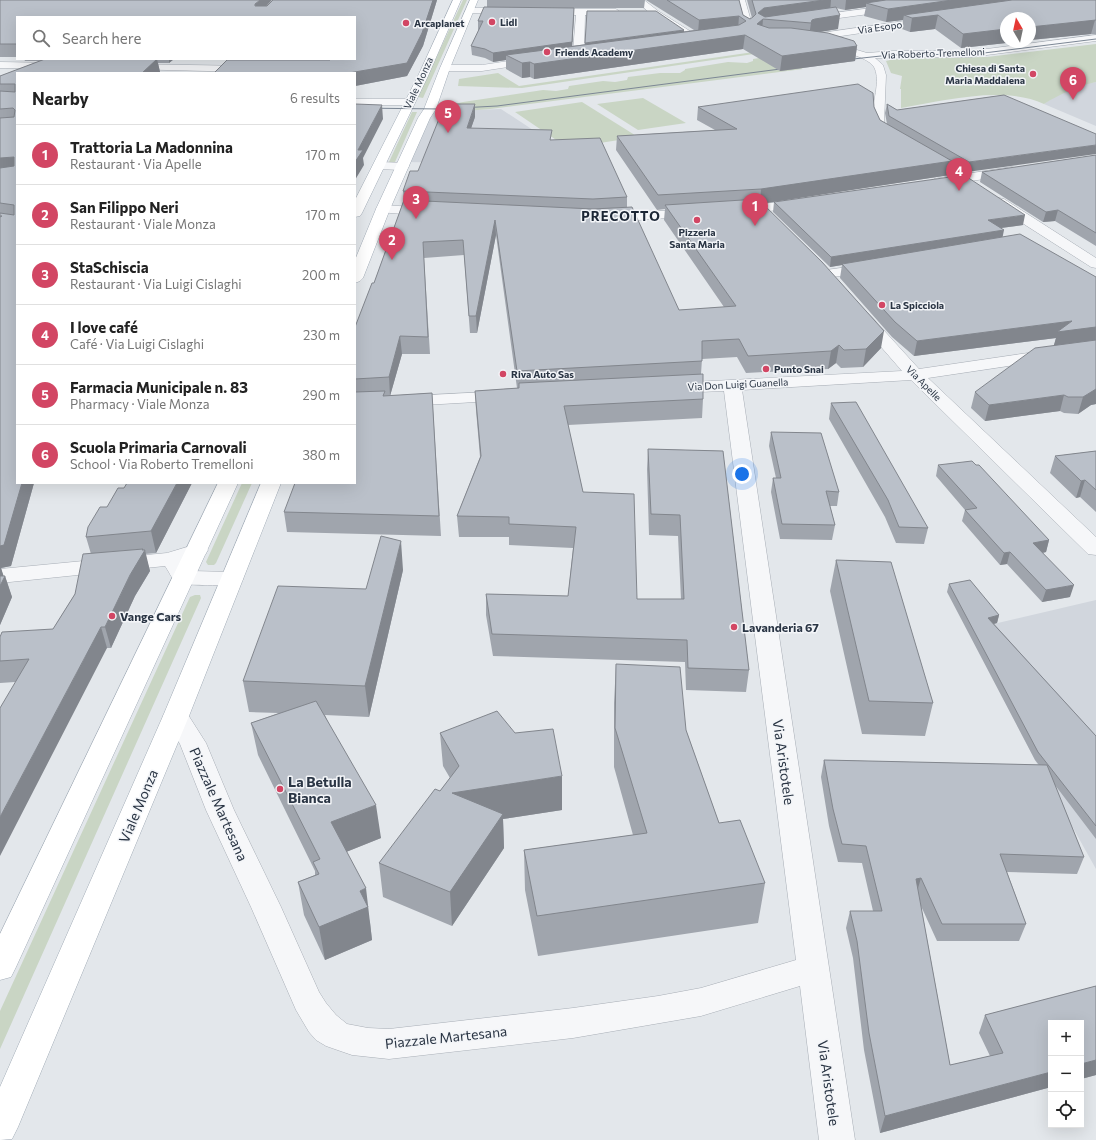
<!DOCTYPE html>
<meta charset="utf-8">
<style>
:root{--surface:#fff;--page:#f6f6f6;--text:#222;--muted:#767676;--line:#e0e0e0;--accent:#d24664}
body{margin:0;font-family:Commissioner,sans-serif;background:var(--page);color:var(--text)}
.controls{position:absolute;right:12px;bottom:12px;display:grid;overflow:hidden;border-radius:0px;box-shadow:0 4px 16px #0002}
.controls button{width:36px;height:36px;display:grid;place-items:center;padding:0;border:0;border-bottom:1px solid var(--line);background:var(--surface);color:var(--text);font:20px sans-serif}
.compass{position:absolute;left:1000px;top:12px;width:36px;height:36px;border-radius:50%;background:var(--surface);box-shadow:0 4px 16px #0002;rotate:351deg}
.you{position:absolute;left:742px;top:474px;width:14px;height:14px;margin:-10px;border:3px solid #fff;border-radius:50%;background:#1a73e8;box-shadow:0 0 0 6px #1a73e833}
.badge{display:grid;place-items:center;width:26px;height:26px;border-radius:50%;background:var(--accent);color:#fff;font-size:13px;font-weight:700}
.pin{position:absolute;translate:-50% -33px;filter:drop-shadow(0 1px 2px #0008)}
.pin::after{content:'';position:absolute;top:21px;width:14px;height:12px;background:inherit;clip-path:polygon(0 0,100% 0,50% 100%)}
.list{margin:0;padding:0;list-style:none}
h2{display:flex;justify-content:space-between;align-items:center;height:52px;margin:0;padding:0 16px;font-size:17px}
h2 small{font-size:13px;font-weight:400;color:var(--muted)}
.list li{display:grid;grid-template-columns:26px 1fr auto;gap:12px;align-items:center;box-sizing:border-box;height:60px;padding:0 16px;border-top:1px solid var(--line)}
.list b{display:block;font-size:15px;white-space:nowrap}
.list p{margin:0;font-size:13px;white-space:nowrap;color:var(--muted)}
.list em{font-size:13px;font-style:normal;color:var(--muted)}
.icon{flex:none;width:22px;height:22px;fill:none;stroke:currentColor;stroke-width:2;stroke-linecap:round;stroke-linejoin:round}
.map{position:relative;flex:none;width:1096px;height:1140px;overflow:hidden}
.search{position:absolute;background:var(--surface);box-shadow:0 4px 16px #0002;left:16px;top:16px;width:340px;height:44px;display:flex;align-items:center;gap:10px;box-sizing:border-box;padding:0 14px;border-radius:0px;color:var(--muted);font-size:15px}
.panel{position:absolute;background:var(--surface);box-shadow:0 4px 16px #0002;left:16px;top:72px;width:340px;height:412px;border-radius:0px}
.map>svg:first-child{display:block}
.built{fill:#d1d6dd}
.green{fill:#c9d5c4}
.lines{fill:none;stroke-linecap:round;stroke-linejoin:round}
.minor-casing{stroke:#a8aeb6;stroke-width:1}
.major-casing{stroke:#a2acb7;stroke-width:1}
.minor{fill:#f6f7f9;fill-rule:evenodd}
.major{fill:#fff;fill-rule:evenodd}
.tram{stroke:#7c8795;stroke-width:1}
.wall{fill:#a0a5ad}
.shaded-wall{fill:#82868d}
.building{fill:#bac0c9;stroke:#82868d}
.poi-dot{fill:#d24664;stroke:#f3f5f8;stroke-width:1.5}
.labels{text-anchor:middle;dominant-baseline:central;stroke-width:3;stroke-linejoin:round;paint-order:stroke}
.far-poi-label{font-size:10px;font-weight:bold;fill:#2a3544;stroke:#f3f5f8;text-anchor:start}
.far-street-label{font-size:10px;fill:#2a3544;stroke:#f3f5f8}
.poi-label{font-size:12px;font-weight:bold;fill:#2a3544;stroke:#f3f5f8;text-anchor:start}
.far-district-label{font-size:13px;font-weight:bold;letter-spacing:1px;fill:#1c2635;stroke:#f3f5f8}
.near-street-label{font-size:14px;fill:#2a3544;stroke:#f3f5f8}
.near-poi-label{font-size:14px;font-weight:bold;fill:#2a3544;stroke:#f3f5f8;text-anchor:start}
</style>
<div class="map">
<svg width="1096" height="1140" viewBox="0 0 1096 1140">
<rect width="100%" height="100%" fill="#e3e7eb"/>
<!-- built -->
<path class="built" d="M1096,82V126L1044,104L1057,95L1085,84Z
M501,109L565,151L460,163L405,162L428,112Z
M1096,600V869L1035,760L968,630Z"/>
<!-- green -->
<path class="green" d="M463,0H467L423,98L418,97Z
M1096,44V82C1077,86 1060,94 1044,104C1002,85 944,101 901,108V89H900L902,76L891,73L886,61L894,59L987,57Z
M774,49L775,51L522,88L458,86L459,79L498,73L519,86Z
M783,54L789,62L803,69L490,109L466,111L450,105L463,102L543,90L556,91L568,89L569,86L603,81L615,82L627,80L628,77L660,73H680L685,70V69L728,62L747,63L753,61V59Z
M643,98L686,123L638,130L597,104Z
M582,102L638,137L568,148L515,112Z
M412,112H417L395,162H389Z
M242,483H252L216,563L214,565H208L206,562Z
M195,595H200L201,598L0,1049V1011L190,597Z"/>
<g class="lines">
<!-- minor casing -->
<g class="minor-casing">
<path id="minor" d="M635,0H644L658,11L701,38L696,41L693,40L652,15Z
M737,0H745L753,28L751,30L748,31L743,28Z
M895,5L898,6L899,8L898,10L810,22L806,19L810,16Z
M470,8H512L516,11L512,14L467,13L466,11L467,9Z
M545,9H616L620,12L616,15H585L584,55L579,58L576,57L573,51L576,15L542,14L541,12L542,10Z
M933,17L936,18L937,20L936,22L814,40L809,37L814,34Z
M1096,35V41L971,57L875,58L883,65L886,75L884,123L887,128L901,138L899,140L895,142C853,131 886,90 874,67C867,56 836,50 824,46L822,44L827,41L867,53L893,51H971Z
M536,57L540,58L541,60L540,62L482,71H445L440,68L445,65H482Z
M0,62L57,63L62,66L57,69L0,68Z
M129,64L249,66L254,69L249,72L125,69L124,67L125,65Z
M355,99H409L414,102L409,105H355Z
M379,162L407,163L409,166L407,169L403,170L375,169L373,166L375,163Z
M1012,167L1016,168L1018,171L1016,174L939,186L934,185L933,182L934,179L939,178Z
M999,198L1004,199L1096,258V268L1091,267L994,205L992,202L994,199Z
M804,199L809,200L811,203L809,206L737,215L732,214L730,211L732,208L737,207Z
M383,205L429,208L434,209L436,212L434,215L429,216L378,212L376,209L378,206Z
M695,209L700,210L702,213L700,216L607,222L602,221L600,218L602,215L607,214Z
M870,264L875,265L877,268L875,271L826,278L821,277L819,274L821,271L826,270Z
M863,312L869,314L919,369L1096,343V353L928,378L1096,537V555L1088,554L911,380L742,390L855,1140H819L800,986L701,1016L573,1038L389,1059L352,1055L326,1046L316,1040L309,1032L296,1010L251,907L206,810L180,744L163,716L167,710L176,707L185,710L206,743L234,810L281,907L319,992L326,1003L336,1015L347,1024L368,1028L389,1029L573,1008L658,996L701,988L796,960L724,391L674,393L668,392L665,388L668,384L674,383L902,371L855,317L857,314Z
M505,391L511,392L514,396L511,400L355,409V399Z
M197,544L205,545L208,550L205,555L184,562L191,571L232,572L240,574L243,579L240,584C231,586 183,586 176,582C172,579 168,570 165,566L0,583V569L167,553Z"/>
</g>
<!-- major casing -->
<g class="major-casing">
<path id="major" d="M453,0H461L428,76L362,213L360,216L355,217V200L418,76Z
M470,0H478L450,68L436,109L430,118L390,209L363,278L360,281L355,283V260L376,209L418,118L424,109L440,68Z
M218,483H238L16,967L11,977L0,980V934Z
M261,483H281L189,716L18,1127L12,1139L0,1140V1087L163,716Z"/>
</g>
<!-- minor -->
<use href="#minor" class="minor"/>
<!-- major -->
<use href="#major" class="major"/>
<!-- tram -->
<path class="tram" d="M844,60L890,55L976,54L1096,39
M355,108L441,109L497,106L788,68"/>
</g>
<!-- wall -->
<path class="wall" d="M0,0L266,6L273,0H437L423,46L407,76L355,86V73L237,60L236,59H355V17H17V57H0Z
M487,0H645L644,8H522L574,16L572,46L694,30L646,0H739L743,15L750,19L752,18L747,0H1096V34H1091L1030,40V18L1006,42H1015L961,48L935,29L910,32L902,29L903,20L886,22L864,16L866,7L845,10L836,8L838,29L818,32L857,46L855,61L780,71L743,49L534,79L530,77L522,78L506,69V60L493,62L485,58L472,55L471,46L479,30H478V21L487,7Z
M24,59H174L169,63H158L160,72L159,73H17V483H34L11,566L1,568L3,576H5L12,597L0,625V76L40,61H25Z
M1004,95L967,172L952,163L950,175L762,203L881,348L863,367L841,368L836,363L828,369L746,373L737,357L702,359L701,374L703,399L702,418L568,425L583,492L637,599H681L678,536L649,535L647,469L648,449L723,451L749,670L746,692L686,690L685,662L493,656L486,615V594L568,596L573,548L509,545V537H459L457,516L480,457L476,410L475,391L517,388L496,235L477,333H470L464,255L424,258L430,354H402L390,396H385L432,393L441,536L287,532L284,512L355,483V327L374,283L404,200L403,191L418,171L475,117L471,128L552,140L627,197V207L679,310L724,307L664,220L665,209L657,210L616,150L617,136L715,130L697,120L698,107H874L880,120L887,124L885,113L887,104L897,110Z
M1096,155V246L1055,221L1043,222L980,182L982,172Z
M774,202L1023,225L1001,228L1002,237L1096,277V404L1091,405L1078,414L1064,413L1060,411L985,421L971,408L975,392L1054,346L1056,338L914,356L892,337L840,278L842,265L830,267L773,212Z
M831,403L928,528L924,544L896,543L885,517L829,419Z
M771,432L839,492L837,506H830L835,525L832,540L780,539L771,492L773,478H776L769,446Z
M1096,451V512L1080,497L1076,498L1050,473L1055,456Z
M938,465L1049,540L1046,552L1043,553L1070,597L1042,602L1007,564L1000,565L962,521L965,510L936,476Z
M192,483L156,553L145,554L150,571L135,596L111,648H107L15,682L0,683V637L53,629L75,594L91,554L86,537L107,507L124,488Z
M836,560L933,703L925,736L862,734L830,591Z
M403,570L369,717L325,715L381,838L346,852L370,922L372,940L325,960L304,915L298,882L315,875V871L258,755L251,723L279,713L249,712L243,681L366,589Z
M949,584L999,615L997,623L994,624L1096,736V839L1055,785L1084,857L1077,874L1007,872L1026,924L1019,941H937L921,906L950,1065L990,1056L979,1033L985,1015L1096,986V1075L880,1133L864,1050L853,958L846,928L850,911H873L862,863L838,862L829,826L821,777L824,760L1039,765L1035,760L947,592Z
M616,664L686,730L719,823L765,883L758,923L538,956L525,890L524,850L633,835L614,767V703Z
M440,733L562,810L503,819L504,848L452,926L383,897L379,863L440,791L450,778L443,766Z"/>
<!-- shaded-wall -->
<path class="shaded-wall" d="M260,0H272L257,16L255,4Z
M433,0H437L423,46L407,76L355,86V73H349Z
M824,0H831L830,12L763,19L762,33L756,37L758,13L764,8Z
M846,0H906L866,3V7L845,10Z
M952,0H1042L938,15L935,29L910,32L912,18L904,15L903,20L886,22L888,9Z
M574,8L572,51L506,55V60L493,62V53Z
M840,15L838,29L814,33L809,36L811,23L812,20L815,19Z
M739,16L738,30L698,33L699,20Z
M1095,20L1091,34L1030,40V27Z
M1006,29V42H1015L961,48L963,34Z
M684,30V36L585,49V43Z
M745,35L743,49L534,79V64Z
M857,46L855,61L780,71L782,56Z
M157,59L160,72L159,73H142Z
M169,59H174L169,63Z
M530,62V77L522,78V63Z
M475,104V117L467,140V128Z
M382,105L383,119L363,158L364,165L355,180V162L358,150Z
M1096,145V154L967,172L969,162Z
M14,157L17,168L0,174V158Z
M952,161L950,175L760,204L761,189Z
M1058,210L1055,221L1043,222L1046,212Z
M1025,215L1023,225L985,230L988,220Z
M495,220L496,235L477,333L476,316Z
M1004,230L1002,240L842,264V265L830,267L831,257Z
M1072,321L1096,327V342L1053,348L1056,338L914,356L917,341Z
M884,331L881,348L863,367L866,349Z
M400,336L402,354L390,396L389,377Z
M839,345L836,363L828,369L831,351Z
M1096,389V404L1091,405L1078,414L1083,397Z
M1064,395L1060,411L985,421L989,405Z
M1085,480L1080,497L1076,498L1081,481Z
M22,483H34L11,566L1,568L4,577L5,576L12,597L0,625V546Z
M177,483H192L156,553L151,531Z
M1049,540L1046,552L1030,555L1033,543Z
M401,541L403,570L369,717L365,686Z
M143,549L144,552L145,550L150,571L135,596L111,648L105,627Z
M1010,552L1007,564L1000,565L1004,553Z
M1074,585L1070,597L1042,602L1046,590Z
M999,615L997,623L986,626L988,618Z
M101,627L107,648L0,856V817Z
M562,776V810L503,819L504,848L452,926L450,892L452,793Z
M376,805L381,838L336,856L331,822Z
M921,878L916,895V879Z
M366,888L372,940L325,960L319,927L360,891Z
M1096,1060V1075L1081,1079V1064Z
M1051,1072V1087L880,1133L885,1116Z"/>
<!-- building -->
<path class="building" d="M0,0H260L255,4V6H267L273,0H433L422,33L407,63L349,73H214L227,60H330L329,59H355V17H17V44H0Z
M667,0H739L743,15L750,19L753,17L756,14L752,0H824L764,8L758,13L765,17L836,7L840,15L815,19L812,20L811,23L763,19L757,24L769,28H791L828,33L854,41L857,46L782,56L745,35L534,64L530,62L522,63L506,55L739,25L746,21L739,16L699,20Z
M886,0H952L888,9L866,3Z
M1012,0H1096V20L1030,27V18H1006V29L963,34L938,15L912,18L904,15Z
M484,7L574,8L572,42L493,53L485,49L471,46L483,21H478Z
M587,11H656L684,30L585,43Z
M45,59H157L142,73H17V483H22L4,545L0,546V217L2,216H0V213L14,215V205L0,203V168L14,166V157L0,158V118L14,117L15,110L13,108L0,109V91L15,92V84H0V76Z
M858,84L873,93L874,107L880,120L952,161L761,189L658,195L617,136L737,129L698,107Z
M1004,95L1096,134V145L969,162L889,116L887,104L897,110Z
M355,104L382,105L358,150H363L355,162Z
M445,104H475L467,128L552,130L550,140L600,138L627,197L593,199L403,191L410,171H418Z
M1096,155V233L1058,210L1046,212L982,172Z
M964,175L1025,215L988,220L1004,230L831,257L774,202Z
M758,199L822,262L884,331L866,349L844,350L839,345L831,351L748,356L739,339L702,341V361L517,371L495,220L476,316H469L463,240L423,242L428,337L400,336L389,377L355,379V327L372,283H374L404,200L593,209L632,207L679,310L736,306L665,205Z
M1020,234L1096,277V327L1057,332L1072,321L917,341L895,322L842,264Z
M1096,340V389L1083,397H1068L1064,395L989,405L975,392L1035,348Z
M703,374V399L564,406L583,492L634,494L637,599H684L680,515L651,514L648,449L723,451L749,670L688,668L687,640L492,634L486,594L568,596L576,527L509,524V517L457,516L481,456L475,391L519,388V383Z
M385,391L383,396L432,393L439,516L284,512L295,483H355V392Z
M856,402L928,528L899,527L888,500L831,403Z
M771,432L821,433L839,492L826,491L835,525L782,524L773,478H781Z
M1096,451V490L1085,480L1081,481L1055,456Z
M972,461L976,465H979L1049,540L1033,543L1074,585L1046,590L1010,552L1004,553L965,510L977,508L938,465Z
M127,483H177L151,531L86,537L88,527L100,507H107L118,488H124Z
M381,536L401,541L365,686L243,681L278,586L366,589Z
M143,549L142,550H145L130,575L105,627H101L0,817V708L29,659L0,661V637L2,632L53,629L75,594L83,554Z
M836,560L891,562L933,703L869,701Z
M0,576H5L0,586Z
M970,580L999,615L988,618L1096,736V826L1038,752L949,584Z
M616,664L680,667L686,730L719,823L740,820L765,883L537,916L524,850L647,833L615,728Z
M316,701L376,805L331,822L366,888L360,891L368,907L319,927L298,882L319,874L313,862L320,859L251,723Z
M497,711L515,733L553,729L562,776L452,793L503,814L450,892L379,863L435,789L440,791L459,766L440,733Z
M824,760L1047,765L1084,857L1000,854L1026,924H942L921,878L916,879L950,1065L1003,1053L985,1015L1096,986V1060L1081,1064V1023H1051V1072L885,1116L869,1033L857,941L850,911H882L866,846L842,844L833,809Z"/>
<!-- markers -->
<g class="poi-dot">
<circle cx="492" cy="22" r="4"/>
<circle cx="406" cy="23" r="4"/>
<circle cx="547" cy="52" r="4"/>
<circle cx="1033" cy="74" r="4"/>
<circle cx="697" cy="220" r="4"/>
<circle cx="882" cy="305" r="4"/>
<circle cx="766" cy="369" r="4"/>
<circle cx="503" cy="374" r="4"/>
<circle cx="112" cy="616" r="4"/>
<circle cx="734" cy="627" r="4"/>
<circle cx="280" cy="789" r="4"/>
</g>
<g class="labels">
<!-- far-poi labels -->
<g class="far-poi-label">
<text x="500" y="22">Lidl</text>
<text x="414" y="23">Arcaplanet</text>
<text x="555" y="52">Friends Academy</text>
<text x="1025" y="68" text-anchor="end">Chiesa di Santa<tspan x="1025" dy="12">Maria Maddalena</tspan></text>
<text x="697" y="232" text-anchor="middle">Pizzeria<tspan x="697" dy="12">Santa Maria</tspan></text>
<text x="890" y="305">La Spicciola</text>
<text x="774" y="369">Punto Snai</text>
<text x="511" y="374">Riva Auto Sas</text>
</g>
<!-- far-street labels -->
<g class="far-street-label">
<text transform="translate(880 27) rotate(-8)">Via Esopo</text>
<text transform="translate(933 53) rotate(-2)">Via Roberto Tremelloni</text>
<text transform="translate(418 83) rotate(-65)">Viale Monza</text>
<text transform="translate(924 383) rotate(45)">Via Apelle</text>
<text transform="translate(738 384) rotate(-3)">Via Don Luigi Guanella</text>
</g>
<!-- poi labels -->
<g class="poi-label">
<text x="120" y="616">Vange Cars</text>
<text x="742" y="627">Lavanderia 67</text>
</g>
<!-- far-district labels -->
<g class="far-district-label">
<text x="621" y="216">PRECOTTO</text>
</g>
<!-- near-street labels -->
<g class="near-street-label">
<text transform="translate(784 762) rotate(82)">Via Aristotele</text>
<text transform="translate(219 804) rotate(66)">Piazzale Martesana</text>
<text transform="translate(138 806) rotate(-67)">Viale Monza</text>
<text transform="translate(446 1037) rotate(-6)">Piazzale Martesana</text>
<text transform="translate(829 1083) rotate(82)">Via Aristotele</text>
</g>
<!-- near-poi labels -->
<g class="near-poi-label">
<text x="288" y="781">La Betulla<tspan x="288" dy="16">Bianca</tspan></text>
</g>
</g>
</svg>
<div class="controls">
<button>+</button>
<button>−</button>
<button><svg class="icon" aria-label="locate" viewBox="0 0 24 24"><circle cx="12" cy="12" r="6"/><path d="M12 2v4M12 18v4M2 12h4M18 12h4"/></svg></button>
</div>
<svg class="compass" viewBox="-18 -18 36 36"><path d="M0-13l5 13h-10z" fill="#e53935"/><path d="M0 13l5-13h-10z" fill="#767676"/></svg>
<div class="you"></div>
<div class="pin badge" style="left:755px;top:226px">1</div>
<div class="pin badge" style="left:392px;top:260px">2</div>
<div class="pin badge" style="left:416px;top:219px">3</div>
<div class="pin badge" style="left:959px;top:191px">4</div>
<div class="pin badge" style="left:448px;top:133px">5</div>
<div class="pin badge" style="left:1073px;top:100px">6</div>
<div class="search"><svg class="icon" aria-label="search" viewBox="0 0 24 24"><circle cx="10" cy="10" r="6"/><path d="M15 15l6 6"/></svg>Search here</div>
<section class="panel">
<h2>Nearby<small>6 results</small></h2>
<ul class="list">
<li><span class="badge">1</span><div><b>Trattoria La Madonnina</b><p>Restaurant · Via Apelle</p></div><em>170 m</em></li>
<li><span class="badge">2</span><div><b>San Filippo Neri</b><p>Restaurant · Viale Monza</p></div><em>170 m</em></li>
<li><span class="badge">3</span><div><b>StaSchiscia</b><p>Restaurant · Via Luigi Cislaghi</p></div><em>200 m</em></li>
<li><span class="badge">4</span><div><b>I love café</b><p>Café · Via Luigi Cislaghi</p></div><em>230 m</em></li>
<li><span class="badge">5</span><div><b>Farmacia Municipale n. 83</b><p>Pharmacy · Viale Monza</p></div><em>290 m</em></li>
<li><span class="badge">6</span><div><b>Scuola Primaria Carnovali</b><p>School · Via Roberto Tremelloni</p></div><em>380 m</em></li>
</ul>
</section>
</div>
